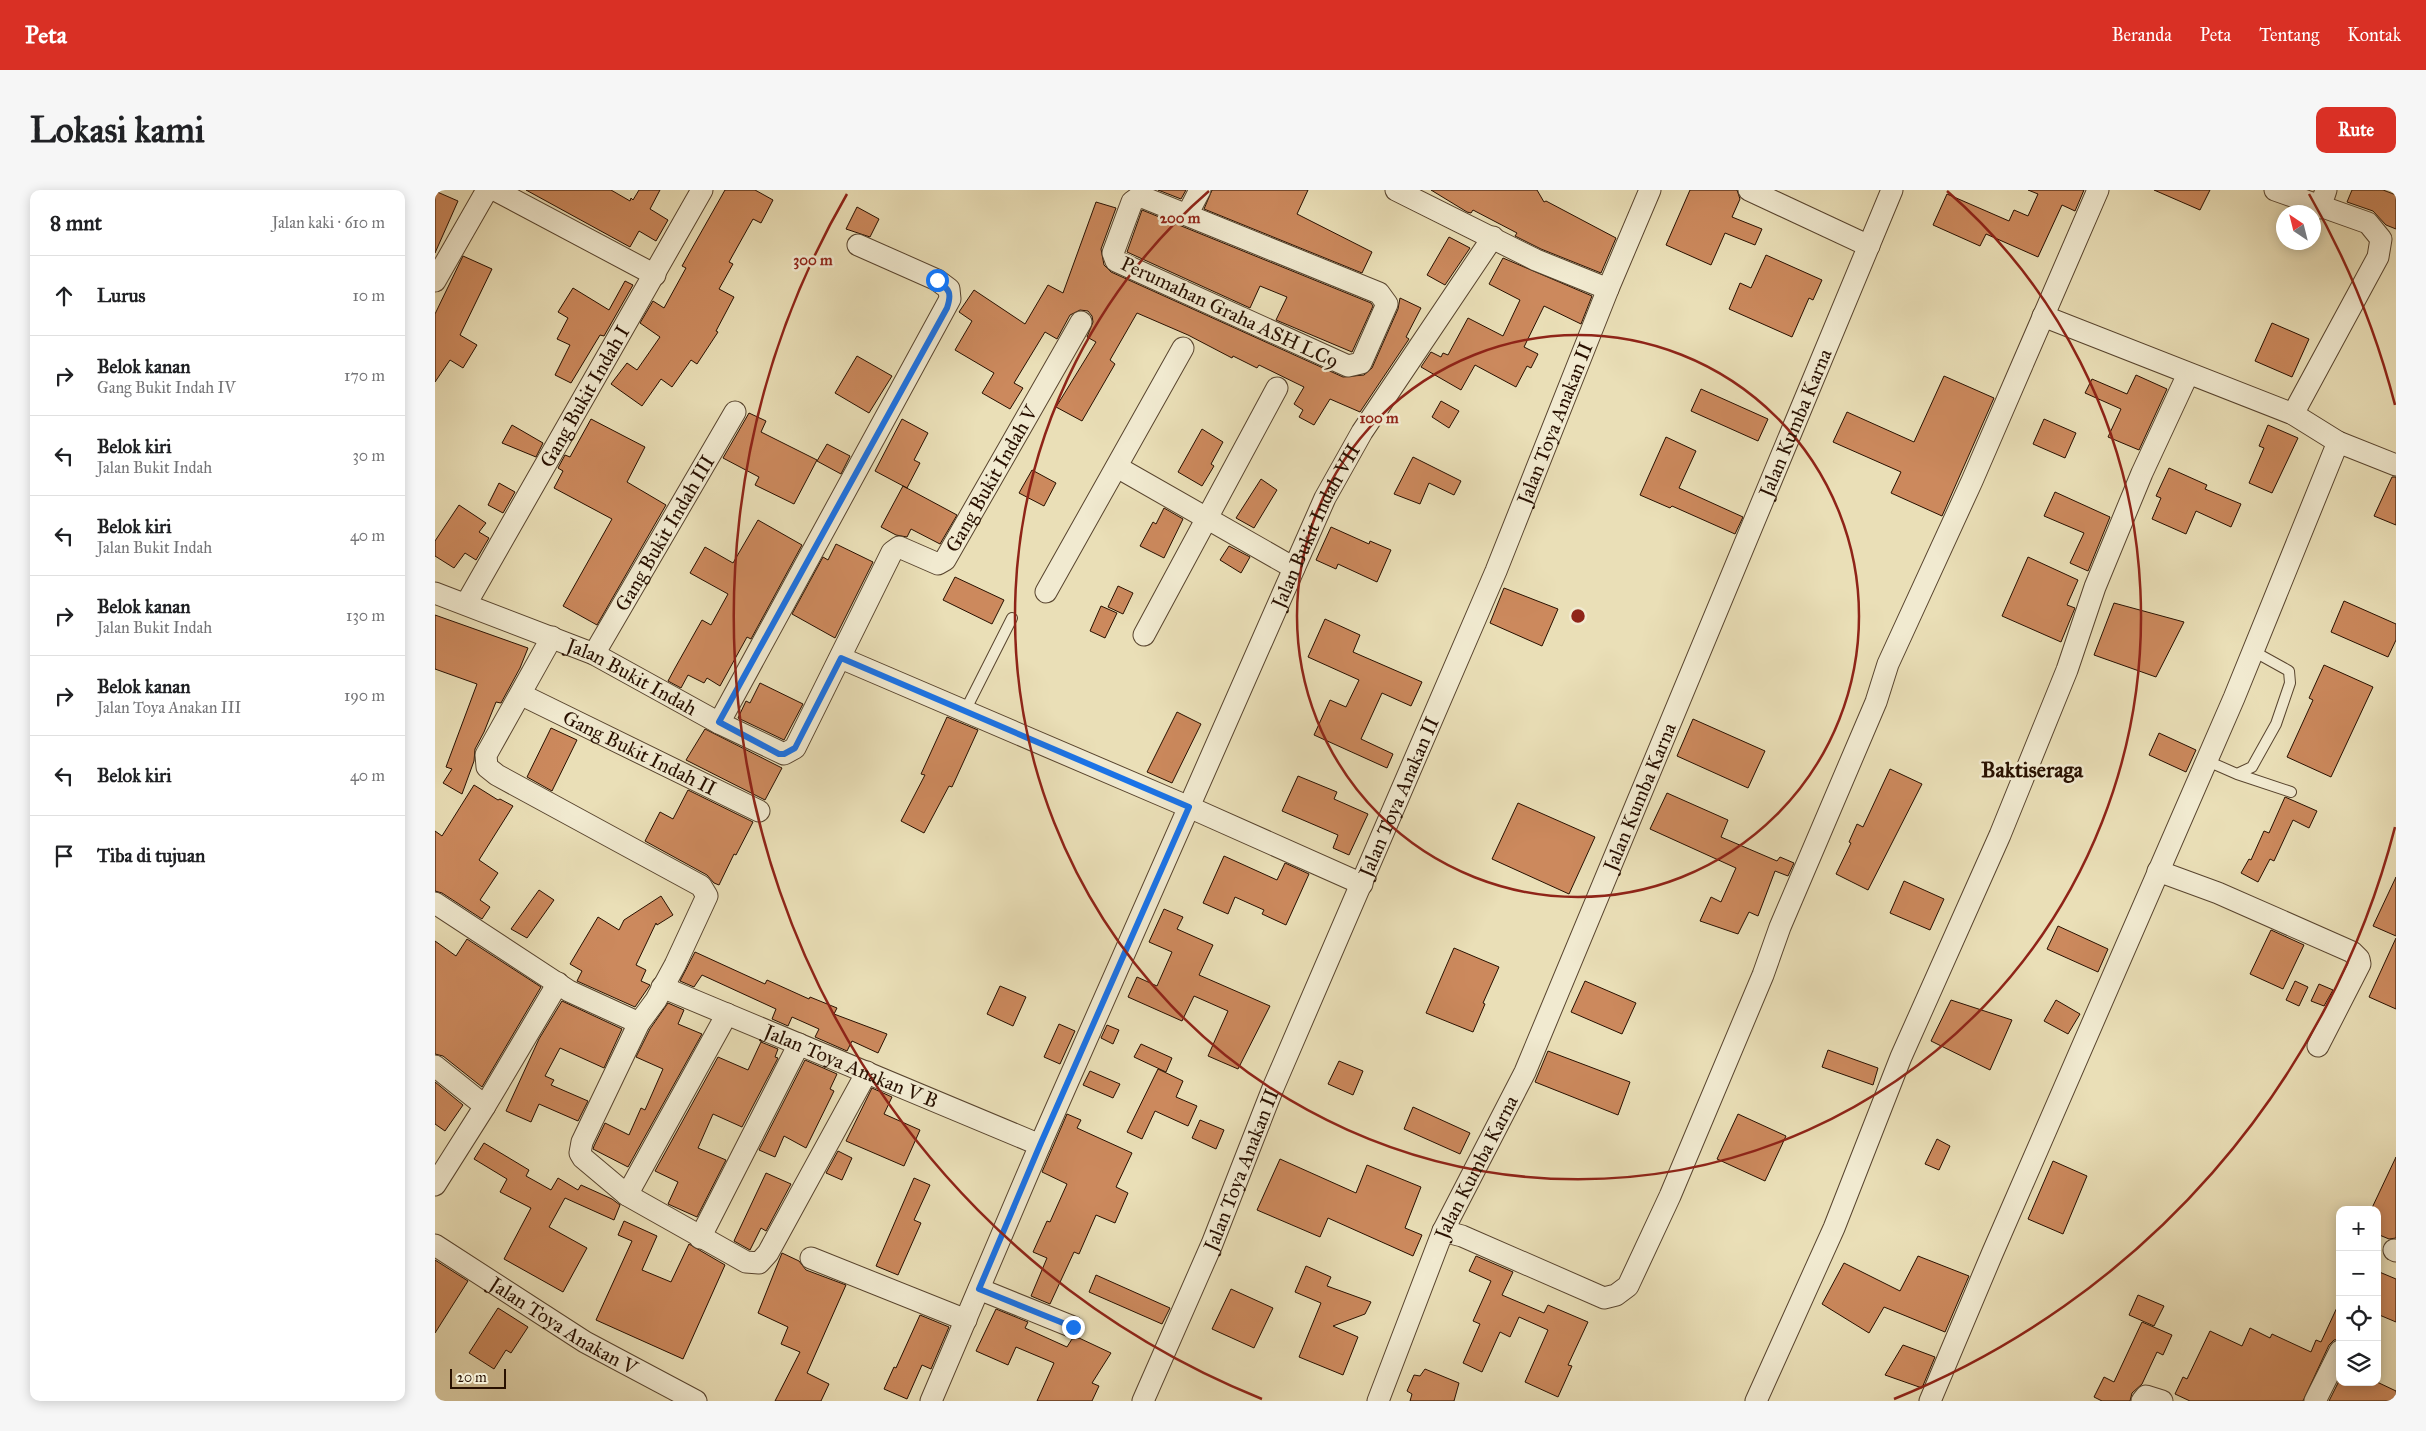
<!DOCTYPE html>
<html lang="id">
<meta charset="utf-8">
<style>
:root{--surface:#fff;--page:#f6f6f6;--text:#202124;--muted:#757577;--line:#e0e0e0;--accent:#d93025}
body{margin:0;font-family:"IM FELL Great Primer",serif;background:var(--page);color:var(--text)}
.controls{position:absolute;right:15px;bottom:15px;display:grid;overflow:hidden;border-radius:10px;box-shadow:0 2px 12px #0003}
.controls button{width:45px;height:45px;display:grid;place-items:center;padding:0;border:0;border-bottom:1px solid var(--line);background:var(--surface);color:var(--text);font:25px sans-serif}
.compass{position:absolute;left:1841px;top:15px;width:45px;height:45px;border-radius:50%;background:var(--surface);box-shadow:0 2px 12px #0003;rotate:325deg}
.scale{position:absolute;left:15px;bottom:12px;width:56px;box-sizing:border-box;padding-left:5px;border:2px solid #281000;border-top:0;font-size:14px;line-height:18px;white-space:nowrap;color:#281000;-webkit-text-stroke:4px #f1ead0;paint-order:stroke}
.stop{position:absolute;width:15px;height:15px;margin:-11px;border:4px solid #1a73e8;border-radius:50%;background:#fff}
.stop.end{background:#1a73e8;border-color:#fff;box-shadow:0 1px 5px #0008}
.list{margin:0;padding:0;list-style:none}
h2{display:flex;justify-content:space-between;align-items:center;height:65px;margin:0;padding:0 20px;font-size:21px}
h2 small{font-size:16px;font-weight:400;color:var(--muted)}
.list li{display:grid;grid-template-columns:32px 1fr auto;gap:15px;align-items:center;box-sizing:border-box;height:80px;padding:0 20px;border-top:1px solid var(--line)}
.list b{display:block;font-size:19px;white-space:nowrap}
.list p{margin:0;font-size:16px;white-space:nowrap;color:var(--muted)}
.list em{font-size:16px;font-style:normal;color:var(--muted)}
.icon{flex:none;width:28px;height:28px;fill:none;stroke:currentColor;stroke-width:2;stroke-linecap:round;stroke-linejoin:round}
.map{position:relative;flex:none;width:1961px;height:1211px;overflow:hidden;border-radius:10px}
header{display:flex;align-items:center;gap:30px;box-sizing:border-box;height:70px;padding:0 25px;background:var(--accent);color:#fff}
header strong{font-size:24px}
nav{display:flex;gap:28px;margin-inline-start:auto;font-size:18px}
.intro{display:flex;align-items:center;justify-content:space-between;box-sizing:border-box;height:120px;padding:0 30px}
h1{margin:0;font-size:35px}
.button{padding:12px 22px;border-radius:10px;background:var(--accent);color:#fff;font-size:18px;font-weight:700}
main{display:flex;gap:30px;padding:0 30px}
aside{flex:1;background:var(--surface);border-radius:10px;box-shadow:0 2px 12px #0003}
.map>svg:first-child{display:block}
.building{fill:#cc895d;stroke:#281000}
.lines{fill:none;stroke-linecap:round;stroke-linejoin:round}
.lane-casing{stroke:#58442e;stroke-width:12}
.street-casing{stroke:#58442e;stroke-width:23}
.lane{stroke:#f1ead0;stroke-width:10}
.street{stroke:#f1ead0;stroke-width:21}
.route{stroke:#1a73e8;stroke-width:6}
.ring{fill:none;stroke:#8f2418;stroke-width:2.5}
.labels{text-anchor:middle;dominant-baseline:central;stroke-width:5;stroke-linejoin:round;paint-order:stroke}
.street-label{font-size:20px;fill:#281000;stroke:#f1ead0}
.quarter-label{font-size:22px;font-weight:bold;fill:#281000;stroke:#f1ead0}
.centre{fill:#8f2418;stroke:#f1ead0;stroke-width:2.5}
.ring-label{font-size:15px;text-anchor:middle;font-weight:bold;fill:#8f2418;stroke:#f1ead0;stroke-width:5;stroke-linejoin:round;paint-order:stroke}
</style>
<header>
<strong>Peta</strong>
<nav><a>Beranda</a><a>Peta</a><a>Tentang</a><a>Kontak</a></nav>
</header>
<div class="intro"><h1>Lokasi kami</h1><a class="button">Rute</a></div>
<main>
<aside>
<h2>8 mnt<small>Jalan kaki · 610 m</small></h2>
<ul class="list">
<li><svg class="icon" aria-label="ahead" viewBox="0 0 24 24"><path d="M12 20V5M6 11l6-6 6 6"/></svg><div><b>Lurus</b></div><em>10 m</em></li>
<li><svg class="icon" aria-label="right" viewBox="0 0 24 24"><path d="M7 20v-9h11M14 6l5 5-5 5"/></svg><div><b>Belok kanan</b><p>Gang Bukit Indah IV</p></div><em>170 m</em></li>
<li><svg class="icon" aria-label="left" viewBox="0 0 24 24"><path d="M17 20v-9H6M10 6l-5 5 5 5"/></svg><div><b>Belok kiri</b><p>Jalan Bukit Indah</p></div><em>30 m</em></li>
<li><svg class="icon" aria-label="left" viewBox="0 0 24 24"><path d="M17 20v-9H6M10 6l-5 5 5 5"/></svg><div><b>Belok kiri</b><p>Jalan Bukit Indah</p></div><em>40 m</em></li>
<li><svg class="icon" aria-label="right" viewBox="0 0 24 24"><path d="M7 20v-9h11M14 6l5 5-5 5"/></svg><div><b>Belok kanan</b><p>Jalan Bukit Indah</p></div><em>130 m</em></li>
<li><svg class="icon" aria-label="right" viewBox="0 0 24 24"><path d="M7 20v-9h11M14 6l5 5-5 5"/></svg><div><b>Belok kanan</b><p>Jalan Toya Anakan III</p></div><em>190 m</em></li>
<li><svg class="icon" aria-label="left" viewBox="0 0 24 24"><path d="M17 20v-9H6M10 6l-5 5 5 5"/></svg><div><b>Belok kiri</b></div><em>40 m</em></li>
<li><svg class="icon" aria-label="arrive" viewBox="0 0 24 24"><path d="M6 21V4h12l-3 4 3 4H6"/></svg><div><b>Tiba di tujuan</b></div></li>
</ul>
</aside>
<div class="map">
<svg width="1961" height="1211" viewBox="0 0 1961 1211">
<rect width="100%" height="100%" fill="#eadfb7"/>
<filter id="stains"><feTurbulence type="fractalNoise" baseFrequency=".004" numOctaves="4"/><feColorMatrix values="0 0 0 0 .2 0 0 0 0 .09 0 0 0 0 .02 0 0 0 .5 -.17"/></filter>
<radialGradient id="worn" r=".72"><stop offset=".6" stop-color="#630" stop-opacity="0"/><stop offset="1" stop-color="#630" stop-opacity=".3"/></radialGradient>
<!-- building -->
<path class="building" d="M91,0H176L195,11L196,8L198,10L204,0H225L215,19L233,30L221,51L204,41L195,57Z
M290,0H320L338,10L326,33L318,29L294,72L298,74L284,99L299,107L281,141L283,142L262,174L256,170L237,197L226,189L207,216L176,194L192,173L202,180L225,147L205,133L218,111L229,118L251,78L247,76Z
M723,0H751L746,9Z
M777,0H873L862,24L937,62L927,83L769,19Z
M996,0H1102L1109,12L1111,11L1181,48L1166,83L1106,59L1080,46L1082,43L1038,20L1036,23L1032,22Z
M1255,0H1302L1305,9L1297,27L1327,39L1320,55L1290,43L1276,75L1231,55Z
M1593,0H1649L1640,21L1627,15L1603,67L1551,44L1545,56L1498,35L1512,4L1574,31L1579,20L1593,26L1603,4Z
M1719,0H1775L1765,20Z
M1917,0H1948L1961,5V39L1951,35L1938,21L1912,12Z
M0,1L23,11L0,63Z
M661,12L681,18L666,59L669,75L676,82L908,187L929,185L937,178L963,119L965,108L986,118L971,147L974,149L925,222L895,209L879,235L864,227L868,220L859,214L869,197L824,175L822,178L798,166L797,168L753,145L702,123L675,170L680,174L647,231L621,217L661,152L652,147L658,132L657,126L653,121L645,120L635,125L622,149L610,142L579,193L588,198L575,219L547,203L559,183L520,160L537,131L524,122L539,100L590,134L613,95L628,103Z
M422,17L444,29L435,47L411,39Z
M707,20L936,113L938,116L917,162L841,130L852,107L825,96L815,118L692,62Z
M1014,47L1035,58L1010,95L992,85Z
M1331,65L1387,90L1378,110L1374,108L1357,147L1294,119L1305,93L1316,98Z
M28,66L57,79L25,145L42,155L28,178L15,170L0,192V124Z
M1068,68L1157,106L1146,134L1109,116L1089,157L1103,164L1096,178L1092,176L1081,197L1040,175L1026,200L986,177L996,162L1006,167L1008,163L1013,165L1033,128L1068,146L1085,110L1054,94Z
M190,91L198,95L169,146L165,145L136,193L120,185L135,155L122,149L133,128L123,122L138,98L174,120Z
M1837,133L1874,149L1857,187L1820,171Z
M422,166L457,186L434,223L400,203Z
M1701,185L1732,199L1704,260L1673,247L1686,219L1650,203L1657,189L1692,204Z
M1509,186L1559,208L1507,326L1456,303L1466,282L1398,252L1412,222L1479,252Z
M1266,199L1333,229L1323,251L1256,221Z
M1006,211L1024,221L1014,238L997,227Z
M314,223L331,231L326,242L382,270L359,314L320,295L324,287L288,268Z
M156,229L210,257L192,292L231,315L162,435L128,416L177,329L119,298L128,281L123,278L130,265L135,267Z
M467,229L493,243L479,270L485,273L472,298L440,281Z
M1609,229L1641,243L1630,268L1598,254Z
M77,235L108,253L101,267L67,253Z
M1833,235L1863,248L1837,303L1814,293L1829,258L1824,256Z
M767,239L788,252L776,274L779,276L767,296L743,282Z
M1231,247L1261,261L1244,298L1308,327L1300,344L1237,316L1235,318L1205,305Z
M392,254L415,266L406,284L382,271Z
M978,267L1026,291L1019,305L994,293L985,314L959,304Z
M1734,278L1772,295L1770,299L1806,314L1796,337L1761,321L1751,344L1717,329L1726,308L1721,306Z
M597,280L621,293L609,316L584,303Z
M1957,287H1961V335L1939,326Z
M826,289L842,300L819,338L801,328Z
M64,293L80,302L68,323L53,315Z
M468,296L522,325L505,354L476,339L472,347L461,345L446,337Z
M1620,302L1675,327L1653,381L1635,373L1649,343L1609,326Z
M24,315L51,333L44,342L54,348L41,370L30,363L19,378L0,366V351Z
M729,318L748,329L729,368L705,356L718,332L721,334Z
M323,330L367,355L316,449L312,447L285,496L272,488L269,493L253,485L246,498L233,491L240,478L267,430L276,435L293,404L255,383L270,357L298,373Z
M896,337L934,354L935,351L956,360L942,392L903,374L901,379L881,370Z
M401,354L438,372L400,448L357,424L388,367L393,370Z
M794,356L815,367L806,383L785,370Z
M1593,367L1643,390L1632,415L1640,418L1626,452L1567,426Z
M520,387L569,410L557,434L508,410Z
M683,396L698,403L688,424L673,417Z
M1069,398L1123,419L1107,456L1055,433Z
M1909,411L1961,434V450L1953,467L1896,442Z
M1679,413L1749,432L1721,487L1659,465Z
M666,416L682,423L670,448L655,441Z
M0,425L93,458L85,478L66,513L61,512L49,542L40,559L39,571L27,604L8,593L17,579L11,577L42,494L0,479Z
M890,429L925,445L918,462L987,492L976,516L947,503L926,549L958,564L952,578L879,545L895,510L911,517L924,490L873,467Z
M1889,475L1938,497L1896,587L1852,567L1878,510L1874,508Z
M325,493L368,514L349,550L303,528L311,511L315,513Z
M742,522L766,534L737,593L712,582Z
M512,527L543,540L517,597L514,596L489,643L466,631L490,585L486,584Z
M1258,529L1330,561L1313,598L1242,566Z
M116,538L142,550L117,601L92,587Z
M270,539L347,578L330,610L251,570Z
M1724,543L1761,560L1751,582L1714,565Z
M1455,579L1487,594L1433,700L1401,684L1416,653L1414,652L1422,634L1428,637Z
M863,586L902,602L899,609L933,624L914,665L898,658L903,645L847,621Z
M39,595L63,610L65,609L78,616L44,670L63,683L45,710L55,717L47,729L7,703L0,701V641L7,646Z
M253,600L318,632L301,665L299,664L284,695L279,693L272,685L210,651L225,622L238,629Z
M1232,603L1293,630L1286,647L1342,671L1345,667L1359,673L1353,686L1340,681L1323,726L1314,722L1303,744L1265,731L1276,707L1286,712L1301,678L1215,639Z
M1850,607L1882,621L1874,638L1858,630L1839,671L1835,669L1823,692L1806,683L1814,669L1816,670L1829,641L1834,643Z
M1083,613L1160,647L1134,704L1057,669Z
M789,666L842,690L850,673L874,684L851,735L827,724L829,720L800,707L793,724L768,713Z
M1961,687V746L1938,736Z
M1469,691L1509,709L1495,740L1455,723Z
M104,700L119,710L92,748L76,739Z
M226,706L238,725L222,735L221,733L201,775L211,780L206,791L215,795L200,817L142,791L147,781L135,774L163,727L184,740L189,730Z
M729,719L748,727L742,739L778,755L764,785L835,816L803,879L773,866L793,821L759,806L747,831L693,807L702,787L722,796L737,762L714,752Z
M1623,736L1673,759L1663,782L1612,759Z
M1836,740L1869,755L1848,799L1815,784Z
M1961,748V819L1934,807Z
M32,749L106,797L47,897L8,866L0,864V751L21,766Z
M1019,758L1064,777L1048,813L1050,814L1038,842L991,823Z
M260,762L330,794L332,790L374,809L375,807L402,818L399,824L452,844L443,863L417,851L412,861L380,847L384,839L357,827L353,836L337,829L341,819L267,785L259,797L245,791Z
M1150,791L1201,813L1187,844L1136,822Z
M1860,791L1873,797L1864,816L1851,810Z
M1884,794L1898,800L1889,816L1876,811Z
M565,796L591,807L578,836L552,824Z
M1516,810L1577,830L1555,880L1496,851Z
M1621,810L1645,824L1633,844L1609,831Z
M127,811L187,839L169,878L125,858L110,886L119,890L116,895L153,911L143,931L104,914L96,932L71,921L104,849Z
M233,813L249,820L243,834L267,844L193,977L158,959L159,956L170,933L194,945L206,918L210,920L228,879L201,867L215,839Z
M624,834L640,841L625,874L609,867Z
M672,835L684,840L678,854L666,848Z
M326,852L343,859L340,867L343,868L307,937L278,924L263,958L291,970L262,1027L233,1014L243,992L220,981L283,867L313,880Z
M706,854L737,868L731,882L699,867Z
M1393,860L1443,878L1438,895L1387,877Z
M1113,861L1195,892L1183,925L1100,892Z
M370,870L402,884L395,899L399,901L371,958L349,946L340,967L324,960Z
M904,871L928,881L918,905L893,894Z
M723,879L748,891L741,907L762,916L753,936L720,921L707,949L692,942Z
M655,881L685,894L678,908L648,895Z
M0,892L28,915L10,941L0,934Z
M437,898L457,907L449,924L485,940L469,976L411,951Z
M978,917L1035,943L1025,964L969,939Z
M632,924L646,930L642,938L697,963L681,997L693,1003L680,1033L661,1025L644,1064L639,1062L615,1114L596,1106L612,1068L598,1062L612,1031L615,1032L632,994L607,982Z
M1303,924L1351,946L1330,991L1282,969Z
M765,930L789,940L781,959L757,948Z
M1502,949L1515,956L1504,980L1490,974Z
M49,953L94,980L91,986L116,1000L123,988L143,1000L146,995L177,1009L185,1015L179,1030L130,1008L114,1037L152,1058L128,1102L69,1069L96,1018L65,1002L72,989L39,969Z
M403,961L417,968L407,990L391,983Z
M1961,967V1048L1954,1049L1942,1044V1020H1936Z
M845,969L921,1003L932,975L986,997L970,1038L987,1045L978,1066L893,1028L885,1047L822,1020Z
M1618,971L1652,986L1628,1044L1593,1029Z
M331,983L356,994L331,1041L326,1038L315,1060L299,1051Z
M479,988L495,995L479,1030L486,1033L463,1085L441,1076Z
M189,1031L222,1046L207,1080L236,1092L254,1054L290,1075L248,1169L161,1130L197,1051L183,1045Z
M347,1063L364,1071L371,1080L411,1095L372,1183L394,1194L386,1211H340L365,1162L346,1154L353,1137L323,1123Z
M1041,1066L1078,1082L1067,1105L1109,1123L1113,1115L1153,1132L1133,1175L1137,1176L1123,1207L1090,1192L1113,1140L1084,1127L1075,1147L1065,1142L1047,1182L1028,1173L1045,1134L1038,1131L1056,1091L1034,1081Z
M1483,1066L1534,1086L1510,1142L1449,1117L1434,1143L1387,1114L1409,1073L1465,1101Z
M0,1070L33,1091L0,1143Z
M871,1076L896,1087L892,1096L936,1112L930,1124L898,1136L923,1147L908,1185L864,1167L886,1113L860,1102Z
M1942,1081L1961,1089V1132L1942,1124Z
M661,1085L735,1118L727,1134L654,1102Z
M796,1099L838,1118L819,1158L777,1139Z
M1703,1105L1729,1116L1719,1136L1694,1125Z
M1905,1111V1149L1899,1150L1894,1155L1868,1211H1755L1740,1204L1748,1187L1752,1189L1775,1141L1807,1156L1815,1138L1835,1148L1837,1144L1876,1162L1881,1150L1886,1152Z
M63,1118L93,1137L76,1163L71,1160L59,1179L34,1163Z
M561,1119L593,1132L590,1138L632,1157L637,1149L644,1148L676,1163L657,1193L664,1196L657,1211H602L619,1173L581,1157L573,1175L541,1161Z
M485,1125L514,1137L496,1179L487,1175L472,1209L449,1199L459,1177L461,1178Z
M1707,1132L1737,1145L1728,1165L1722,1162L1707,1194L1697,1203L1695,1211H1667L1659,1207L1669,1187L1679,1192Z
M1468,1155L1500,1167L1487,1198L1450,1185Z
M990,1179L1024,1193L1019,1211H975L977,1204L972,1201L979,1185L985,1186Z
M1905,1189V1192H1942L1961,1201V1211H1894Z"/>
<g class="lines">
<!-- lane casing -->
<g class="lane-casing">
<path id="lane" d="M530,521L577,428
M1770,570L1802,584L1817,577L1841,534L1855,493L1854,481L1818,461
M1802,584L1856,602"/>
</g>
<!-- street casing -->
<g class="street-casing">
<g id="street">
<path d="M60,0L220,85"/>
<path d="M961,0L1101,70L1173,99"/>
<path d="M1314,0L1434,56"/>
<path d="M1840,0L1933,33L1946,49L1943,67L1858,224"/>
<path d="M705,6L944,103L952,114L926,173L913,176L681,71L678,63L697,12Z"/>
<path d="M1885,18L1891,0"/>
<path d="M753,23L765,0"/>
<path d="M0,91L52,0"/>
<path d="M1608,126L1858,224L1903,252L1961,275"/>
<path d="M682,277L859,378"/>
<path d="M611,402L748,158"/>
<path id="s1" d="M0,403L159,464L284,533L349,564L360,558L457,362L464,357L503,374L510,370L646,132"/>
<path id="s2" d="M31,414L267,0"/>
<path d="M709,445L842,198"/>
<path d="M117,447L51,565L52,577L62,585L266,696L272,706L240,775L221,810L204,833L147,952L145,963L148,968L192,1005L311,1072L324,1073L333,1063L432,882"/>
<path id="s3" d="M159,464L300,222"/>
<path d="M406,468L754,617L927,694"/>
<path id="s4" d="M87,505L324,621"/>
<path d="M284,533L515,109L514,99L502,90L423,55"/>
<path d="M1723,681L1783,703L1917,762L1924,769L1925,774L1883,856"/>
<path d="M0,713L134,801L204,833"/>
<path id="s5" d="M227,797L605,955"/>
<path d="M0,876L50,916"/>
<path d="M0,995L50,916L123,793"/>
<path d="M192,1005L292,824"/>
<path d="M1008,1041L1027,1046L1169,1108L1181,1105L1193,1096L1235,1006L1328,785L1345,737L1441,512L1453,474L1537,291L1663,0"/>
<path d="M265,1048L364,854"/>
<path id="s6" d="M0,1055L150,1152L261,1211"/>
<path d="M1959,1060L1961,1061"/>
<path d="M376,1068L531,1130"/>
<path d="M544,1099L638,1137"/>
<path id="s7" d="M496,1211L605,955L890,308L927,242L1058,47"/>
<path id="s8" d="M708,1211L777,1054L838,898L1061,381L1173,99L1215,0"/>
<path id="s9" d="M943,1211L1008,1041L1090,882L1457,0"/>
<path d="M1321,1211L1399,1038L1466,867L1565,645L1632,480L1660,397L1707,283L1753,184"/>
<path d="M1495,1211L1557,1064L1799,508L1903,252"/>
<path d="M1707,1211L1711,1206L1727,1211"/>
<path d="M1880,1211L1905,1161"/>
</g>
</g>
<!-- lane -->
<use href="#lane" class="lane"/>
<!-- street -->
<use href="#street" class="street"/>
</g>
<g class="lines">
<!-- route -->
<path class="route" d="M502,90C515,100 517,103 512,118L284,532L344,564H349L360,558L406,468L754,617L605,955L544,1099L638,1137"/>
</g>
<!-- distance rings -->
<g class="ring">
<circle cx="1143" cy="426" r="281"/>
<path d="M1512 1A563 563 0 1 1 774 1"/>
<path d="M1960 637A844 844 0 0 1 1459 1209M827 1209A844 844 0 0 1 412 4M1874 4A844 844 0 0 1 1960 215"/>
</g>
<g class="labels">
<!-- street labels -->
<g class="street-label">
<text transform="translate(795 122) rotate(25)">Perumahan Graha ASH LC9</text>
<text stroke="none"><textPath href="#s2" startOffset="239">Gang Bukit Indah I</textPath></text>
<text stroke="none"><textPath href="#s8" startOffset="1061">Jalan Toya Anakan II</textPath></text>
<text stroke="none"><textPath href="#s9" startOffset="1064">Jalan Kumba Karna</textPath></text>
<text stroke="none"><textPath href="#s1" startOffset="769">Gang Bukit Indah V</textPath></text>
<text stroke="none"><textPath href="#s7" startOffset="956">Jalan Bukit Indah VII</textPath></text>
<text stroke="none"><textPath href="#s3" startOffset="140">Gang Bukit Indah III</textPath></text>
<text stroke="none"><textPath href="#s1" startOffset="214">Jalan Bukit Indah</textPath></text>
<text stroke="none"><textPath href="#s4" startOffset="131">Gang Bukit Indah II</textPath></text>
<text stroke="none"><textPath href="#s8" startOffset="656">Jalan Toya Anakan II</textPath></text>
<text stroke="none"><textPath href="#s9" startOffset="659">Jalan Kumba Karna</textPath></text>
<text stroke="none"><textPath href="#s5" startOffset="205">Jalan Toya Anakan V B</textPath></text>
<text stroke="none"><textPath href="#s9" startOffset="254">Jalan Kumba Karna</textPath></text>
<text stroke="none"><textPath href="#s8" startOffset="251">Jalan Toya Anakan II</textPath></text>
<text stroke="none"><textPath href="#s6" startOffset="152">Jalan Toya Anakan V</textPath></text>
</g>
<!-- quarter labels -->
<g class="quarter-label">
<text x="1597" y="579">Baktiseraga</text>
</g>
</g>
<circle cx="1143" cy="426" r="8" class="centre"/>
<g class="ring-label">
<text x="745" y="33">200 m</text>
<text x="378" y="75">300 m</text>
<text x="944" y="233">100 m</text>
</g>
<rect width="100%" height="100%" filter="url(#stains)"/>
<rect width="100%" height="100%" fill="url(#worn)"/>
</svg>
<div class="controls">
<button>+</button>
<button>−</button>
<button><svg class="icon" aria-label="locate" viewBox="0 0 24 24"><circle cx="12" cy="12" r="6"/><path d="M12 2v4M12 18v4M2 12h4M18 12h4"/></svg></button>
<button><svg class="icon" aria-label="layers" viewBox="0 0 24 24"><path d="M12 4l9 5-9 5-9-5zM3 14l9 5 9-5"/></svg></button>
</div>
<svg class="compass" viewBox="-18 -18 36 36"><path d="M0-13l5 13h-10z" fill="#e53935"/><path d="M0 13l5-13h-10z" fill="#757577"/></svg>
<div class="scale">20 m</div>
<div class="stop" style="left:502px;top:90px"></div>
<div class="stop end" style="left:638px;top:1137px"></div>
</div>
</main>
